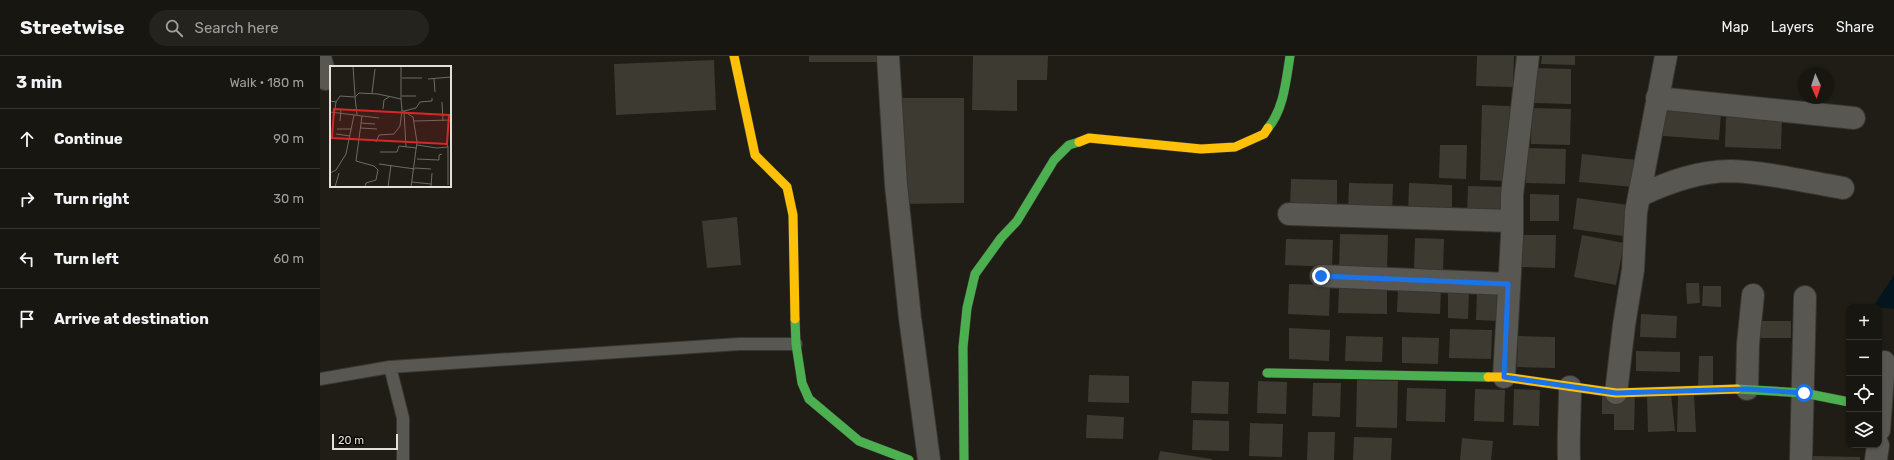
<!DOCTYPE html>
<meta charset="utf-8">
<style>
:root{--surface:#181610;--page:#25231e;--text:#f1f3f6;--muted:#9f9f9f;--line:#363530}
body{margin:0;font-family:Rubik,sans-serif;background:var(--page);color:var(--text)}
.controls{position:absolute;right:12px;bottom:12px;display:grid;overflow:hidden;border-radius:8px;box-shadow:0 1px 3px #0004}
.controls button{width:36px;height:36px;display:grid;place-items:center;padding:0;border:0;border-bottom:1px solid var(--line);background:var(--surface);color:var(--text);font:20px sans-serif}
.compass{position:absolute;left:1478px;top:12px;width:36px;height:36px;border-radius:50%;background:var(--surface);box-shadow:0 1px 3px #0004;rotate:177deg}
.scale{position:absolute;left:12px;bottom:10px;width:66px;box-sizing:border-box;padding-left:4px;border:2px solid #e2e0d8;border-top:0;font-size:11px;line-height:14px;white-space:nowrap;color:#e2e0d8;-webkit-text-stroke:3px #0b0905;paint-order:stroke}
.stop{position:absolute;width:12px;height:12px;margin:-9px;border:3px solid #1a73e8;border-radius:50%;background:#fff}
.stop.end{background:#1a73e8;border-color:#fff;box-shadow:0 1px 4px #0008}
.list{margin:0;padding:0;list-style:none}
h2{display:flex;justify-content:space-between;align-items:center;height:52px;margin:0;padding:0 16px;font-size:17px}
h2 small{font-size:13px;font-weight:400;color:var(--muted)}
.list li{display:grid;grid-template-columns:26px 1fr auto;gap:12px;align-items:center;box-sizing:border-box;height:60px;padding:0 16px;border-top:1px solid var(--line)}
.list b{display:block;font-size:15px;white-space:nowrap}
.list em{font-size:13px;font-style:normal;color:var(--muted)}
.icon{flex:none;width:22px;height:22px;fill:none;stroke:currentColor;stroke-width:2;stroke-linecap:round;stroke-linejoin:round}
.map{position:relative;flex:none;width:1574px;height:404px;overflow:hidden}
header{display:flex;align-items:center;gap:24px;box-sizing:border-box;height:56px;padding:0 20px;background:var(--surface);border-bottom:1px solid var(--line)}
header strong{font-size:19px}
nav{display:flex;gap:22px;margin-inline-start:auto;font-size:14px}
.search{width:280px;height:36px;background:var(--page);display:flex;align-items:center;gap:10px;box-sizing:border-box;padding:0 14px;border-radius:22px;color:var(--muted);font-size:15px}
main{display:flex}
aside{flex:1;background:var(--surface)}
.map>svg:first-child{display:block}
.water{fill:#03151e}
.building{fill:#3d3a32}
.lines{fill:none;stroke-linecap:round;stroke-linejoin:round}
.lane-casing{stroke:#383632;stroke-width:14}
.street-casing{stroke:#383632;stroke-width:24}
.fast-casing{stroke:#383632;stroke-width:10}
.slow-casing{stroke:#383632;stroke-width:10}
.lane{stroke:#585752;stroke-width:12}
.street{stroke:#585752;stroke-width:22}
.fast{stroke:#4caf50;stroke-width:9}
.slow{stroke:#ffc107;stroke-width:9}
.route{stroke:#1a73e8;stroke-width:5}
.inset-road{fill:none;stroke:#6e6b64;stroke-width:1}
.view{fill:#d62828;fill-opacity:0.15;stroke:#d62828;stroke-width:2}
.inset-edge{fill:none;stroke:#e2e0d8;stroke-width:2}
</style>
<header>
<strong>Streetwise</strong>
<div class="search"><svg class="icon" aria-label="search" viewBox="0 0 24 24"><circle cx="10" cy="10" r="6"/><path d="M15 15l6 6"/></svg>Search here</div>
<nav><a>Map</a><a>Layers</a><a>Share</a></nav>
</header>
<main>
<aside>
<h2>3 min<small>Walk · 180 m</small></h2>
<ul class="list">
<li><svg class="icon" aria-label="ahead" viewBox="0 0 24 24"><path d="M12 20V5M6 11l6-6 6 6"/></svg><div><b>Continue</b></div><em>90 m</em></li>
<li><svg class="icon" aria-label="right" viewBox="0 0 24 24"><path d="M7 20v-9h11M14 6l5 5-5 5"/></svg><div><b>Turn right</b></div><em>30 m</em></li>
<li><svg class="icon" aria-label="left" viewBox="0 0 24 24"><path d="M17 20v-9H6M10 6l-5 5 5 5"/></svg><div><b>Turn left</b></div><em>60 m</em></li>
<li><svg class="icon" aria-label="arrive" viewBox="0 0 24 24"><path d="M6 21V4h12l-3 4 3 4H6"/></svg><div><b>Arrive at destination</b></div></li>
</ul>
</aside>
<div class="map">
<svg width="1574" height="404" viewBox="0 0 1574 404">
<rect width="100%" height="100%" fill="#201d16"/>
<!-- water -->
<path class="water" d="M1574,219V253L1553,251Z"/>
<!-- building -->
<path class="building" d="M489,0H557V6H489Z
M653,0H728L727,24H697V55L652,54Z
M1157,0H1194L1193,31L1156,30Z
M1222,0H1255V9L1221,8Z
M394,4L396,54L296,59L294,8Z
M1215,12L1251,13V48L1214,47Z
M582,42H644V147L583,148Z
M1162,49L1190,50L1187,125L1160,124Z
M1212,52L1251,53L1250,89L1211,88Z
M1345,53L1401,57L1399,84L1343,80Z
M1406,59L1462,61L1461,93L1405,91Z
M1120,89H1147L1146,123L1119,122Z
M1207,92L1246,93L1245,128L1206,127Z
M1262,98L1317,104L1314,131L1259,126Z
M971,123L1017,124V154L970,153Z
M1029,127L1073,128L1072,157L1028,156Z
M1089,127L1132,129V159L1088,158Z
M1148,130L1185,131L1184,161L1147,160Z
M1210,138L1239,139V165H1210Z
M1257,142L1308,149L1303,180L1253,173Z
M417,161L421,209L387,212L382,165Z
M1020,178L1068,179L1067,214L1019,212Z
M1202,179H1236L1235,212L1201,211Z
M1262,179L1304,187L1296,229L1254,221Z
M1095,182L1124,183L1123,215L1094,214Z
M966,183L1013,184L1012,211L965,209Z
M1366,227H1379L1380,247L1367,248Z
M969,228L1010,229L1009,260L968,258Z
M1383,230H1401V251L1382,250Z
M1019,231L1067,232V258L1018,257Z
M1078,231L1121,232L1120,258L1077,256Z
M1128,233L1149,234L1148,263L1128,262Z
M1157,233L1179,234L1178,265L1156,264Z
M1321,258L1357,260L1356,282L1320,281Z
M1431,265H1471V282H1432Z
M969,272L1010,274L1009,305L969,303Z
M1130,273L1172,274L1171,303L1129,302Z
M1026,280L1063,281L1062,306L1025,305Z
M1198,280L1235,281V312L1197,311Z
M1082,281L1119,282L1118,308L1082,307Z
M1316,295L1360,296V316L1316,315Z
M1379,300H1393V331L1378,330Z
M769,319L809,320V347L768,346Z
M1037,324L1078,325L1077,372L1036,371Z
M872,325L909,326L908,358L871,357Z
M938,325L967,326L966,358L937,357Z
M993,327H1021L1020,361L992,360Z
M1087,332L1126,333L1125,366L1086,365Z
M1155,333L1185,334L1184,366L1154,365Z
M1194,333L1220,334L1219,370L1193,369Z
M1282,338L1315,339L1314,374H1294V358H1282Z
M1351,338L1355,375L1328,376L1327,339Z
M1374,338L1376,376H1357L1358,340Z
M767,359L804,361L803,383L766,382Z
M873,364L909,365V395L872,394Z
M930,367L963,368L962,401L929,400Z
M988,376H1015L1014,404H987Z
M1034,381L1072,382L1071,404H1033Z
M1142,382L1173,385L1171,404H1140Z
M840,395L892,403V404H838Z
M1489,400L1540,401V404H1489Z"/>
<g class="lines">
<!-- lane casing -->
<g class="lane-casing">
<path id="lane" d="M70,311L83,362V404
M0,323L70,311L419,288H476"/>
</g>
<!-- street casing -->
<g class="street-casing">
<path id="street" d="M568,0L576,129L590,262L609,404
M0,1L6,23
M1337,42L1534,62
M1319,140C1348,126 1378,115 1411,115C1446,116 1488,126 1523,132
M969,158L1192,165
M1001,220L1188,228
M1184,321L1192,181V139L1208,0
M1427,333L1428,288L1433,239
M1296,337L1304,269L1313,214L1316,156L1346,0
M1559,374L1564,306
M1249,404C1248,379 1250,356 1250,331
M1481,404L1485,241
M1556,404L1558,389"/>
</g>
<!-- fast casing -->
<g class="fast-casing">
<path id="fast" d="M948,72C964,53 966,24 970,0
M475,263L476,288L482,327L489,343L539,385L589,404
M947,317L1168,321
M1417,333L1484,337L1529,346
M644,404L643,291L647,252L655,218L681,182L697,165L734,104L749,89L759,86"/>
</g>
<!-- slow casing -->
<g class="slow-casing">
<path id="slow" d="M414,0L435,99L467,131L473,159L475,263
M759,86L769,82L881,93L915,91L944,78L948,72
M1168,321H1184L1296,337L1417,333"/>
</g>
<!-- lane -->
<use href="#lane" class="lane"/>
<!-- street -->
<use href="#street" class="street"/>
<!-- fast -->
<use href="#fast" class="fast"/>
<!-- slow -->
<use href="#slow" class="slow"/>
</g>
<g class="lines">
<!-- route -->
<path class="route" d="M1001,220L1188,228L1184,321L1296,337L1427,333L1484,337"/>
</g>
<!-- overview -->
<g transform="translate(10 10)">
<rect width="121" height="121" fill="#201d16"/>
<path class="inset-road" d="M23,0L25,30M72,12H92M98,13L121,11M104,13L105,26M42,27L45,3M72,30H86M25,31L27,49M71,33L72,44L83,51L87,76L81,121M0,35L6,36L10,30L25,31L29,27L48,28L71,33V0M112,36L113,55M53,43L54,34L59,31M74,45L86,42L90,36L102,35V32M0,46L49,52M74,46L76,81M4,50L6,36M32,50L26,95L44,100L48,104L46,114L36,117L35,121M10,55L11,43M84,55L121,54M31,57L45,58M31,62L47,63M7,63H21M6,68L20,70M46,76L49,69L64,68L70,60L72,44M87,79L107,82L118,81L117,77M118,81V119M50,86H67L69,80L87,82M87,93L109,94V89L112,88M49,98L85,103M85,102L101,103M0,107L6,104L16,88L24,49M82,116L101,118M5,121L9,107M58,121L61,99M101,121L102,107"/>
<path class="view" d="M4,43L119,49L117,78L2,72Z"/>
<rect width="121" height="121" class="inset-edge"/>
</g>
</svg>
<div class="controls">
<button>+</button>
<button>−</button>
<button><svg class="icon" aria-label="locate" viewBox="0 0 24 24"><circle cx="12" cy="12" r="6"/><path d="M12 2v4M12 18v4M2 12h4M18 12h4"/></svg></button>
<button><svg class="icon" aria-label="layers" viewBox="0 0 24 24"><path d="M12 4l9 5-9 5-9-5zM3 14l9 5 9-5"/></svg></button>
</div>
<svg class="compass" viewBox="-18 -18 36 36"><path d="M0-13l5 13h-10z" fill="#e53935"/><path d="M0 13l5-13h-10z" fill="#9f9f9f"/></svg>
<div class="scale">20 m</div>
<div class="stop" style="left:1484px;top:337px"></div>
<div class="stop end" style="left:1001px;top:220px"></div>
</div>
</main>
